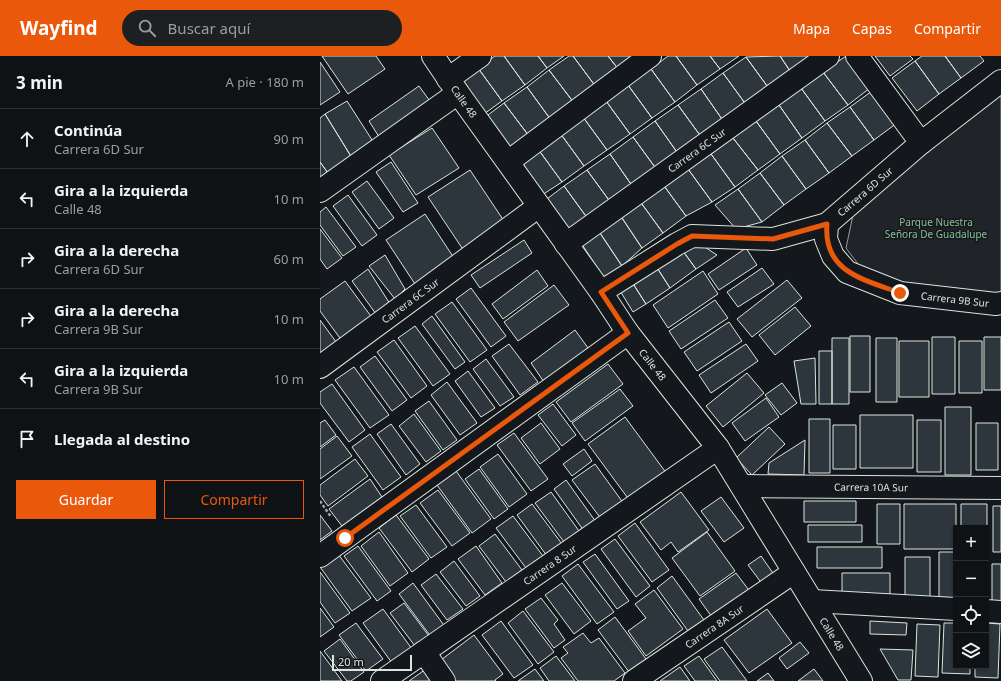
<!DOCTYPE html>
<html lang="es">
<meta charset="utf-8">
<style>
:root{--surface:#0f1215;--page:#1d2022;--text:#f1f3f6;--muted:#9b9ea0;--line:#2f3234;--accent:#ea580c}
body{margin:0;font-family:"Noto Sans",sans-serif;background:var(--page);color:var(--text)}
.controls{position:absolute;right:12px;bottom:12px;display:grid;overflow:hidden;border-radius:0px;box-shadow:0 1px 3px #0004}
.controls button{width:36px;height:36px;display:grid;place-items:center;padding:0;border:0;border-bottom:1px solid var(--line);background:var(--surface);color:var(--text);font:20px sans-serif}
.scale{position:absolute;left:12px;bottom:10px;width:80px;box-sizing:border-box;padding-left:4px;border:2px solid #d8e6dc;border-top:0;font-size:11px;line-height:14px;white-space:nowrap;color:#d8e6dc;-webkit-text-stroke:3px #14181c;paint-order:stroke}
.stop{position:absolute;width:12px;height:12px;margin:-9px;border:3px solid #ea580c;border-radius:50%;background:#fff}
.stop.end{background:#ea580c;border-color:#fff;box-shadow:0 1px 4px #0008}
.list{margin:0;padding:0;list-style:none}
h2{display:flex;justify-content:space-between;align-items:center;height:52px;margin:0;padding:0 16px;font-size:17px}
h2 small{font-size:13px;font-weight:400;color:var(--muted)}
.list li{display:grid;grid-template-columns:26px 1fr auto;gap:12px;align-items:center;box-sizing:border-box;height:60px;padding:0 16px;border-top:1px solid var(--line)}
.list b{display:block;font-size:15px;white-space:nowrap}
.list p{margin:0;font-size:13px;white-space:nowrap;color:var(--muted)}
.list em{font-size:13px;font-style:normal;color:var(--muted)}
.actions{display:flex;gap:8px;padding:12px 16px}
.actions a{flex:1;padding:9px 0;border:1px solid var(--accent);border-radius:0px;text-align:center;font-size:14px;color:var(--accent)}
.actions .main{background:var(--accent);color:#fff}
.icon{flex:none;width:22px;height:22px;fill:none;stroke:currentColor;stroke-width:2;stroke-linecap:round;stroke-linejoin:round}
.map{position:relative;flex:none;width:681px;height:625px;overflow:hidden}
header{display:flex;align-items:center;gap:24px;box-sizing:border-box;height:56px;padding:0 20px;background:var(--accent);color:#fff}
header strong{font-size:19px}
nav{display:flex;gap:22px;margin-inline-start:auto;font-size:14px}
.search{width:280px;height:36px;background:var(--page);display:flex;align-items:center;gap:10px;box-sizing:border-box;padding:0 14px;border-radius:22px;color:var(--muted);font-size:15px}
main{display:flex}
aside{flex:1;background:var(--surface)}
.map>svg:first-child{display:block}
.green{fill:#202428;stroke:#939e99}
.building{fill:#2c363c;stroke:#d8e6dc}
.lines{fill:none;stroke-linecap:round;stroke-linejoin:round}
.minor-casing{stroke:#d8e6dc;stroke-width:24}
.path{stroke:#9da8a2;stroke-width:2.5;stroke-dasharray:3 2;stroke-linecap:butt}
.minor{stroke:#14181c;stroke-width:22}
.route{stroke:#ea580c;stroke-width:5}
.labels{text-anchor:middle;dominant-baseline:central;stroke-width:3;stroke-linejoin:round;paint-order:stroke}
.street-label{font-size:10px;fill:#d8e6dc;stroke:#14181c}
.park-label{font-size:10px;fill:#8ac095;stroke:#14181c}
</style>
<header>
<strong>Wayfind</strong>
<div class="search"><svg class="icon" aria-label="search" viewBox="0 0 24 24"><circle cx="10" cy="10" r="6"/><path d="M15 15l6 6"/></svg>Buscar aquí</div>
<nav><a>Mapa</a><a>Capas</a><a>Compartir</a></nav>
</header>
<main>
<aside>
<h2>3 min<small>A pie · 180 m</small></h2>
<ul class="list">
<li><svg class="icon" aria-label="ahead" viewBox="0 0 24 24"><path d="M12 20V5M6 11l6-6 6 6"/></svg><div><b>Continúa</b><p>Carrera 6D Sur</p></div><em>90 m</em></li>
<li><svg class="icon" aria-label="left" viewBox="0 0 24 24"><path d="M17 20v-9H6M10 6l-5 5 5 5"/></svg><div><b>Gira a la izquierda</b><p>Calle 48</p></div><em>10 m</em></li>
<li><svg class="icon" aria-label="right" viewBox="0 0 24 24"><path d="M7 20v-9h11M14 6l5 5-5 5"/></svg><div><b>Gira a la derecha</b><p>Carrera 6D Sur</p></div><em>60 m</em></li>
<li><svg class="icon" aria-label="right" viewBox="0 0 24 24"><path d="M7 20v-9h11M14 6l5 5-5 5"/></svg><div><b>Gira a la derecha</b><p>Carrera 9B Sur</p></div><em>10 m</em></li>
<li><svg class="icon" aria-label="left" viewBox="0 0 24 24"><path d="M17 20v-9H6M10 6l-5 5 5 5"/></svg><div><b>Gira a la izquierda</b><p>Carrera 9B Sur</p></div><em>10 m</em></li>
<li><svg class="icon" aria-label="arrive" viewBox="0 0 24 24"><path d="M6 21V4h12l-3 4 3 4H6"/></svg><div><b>Llegada al destino</b></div></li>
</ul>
<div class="actions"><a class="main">Guardar</a><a>Compartir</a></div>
</aside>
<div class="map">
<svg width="681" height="625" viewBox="0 0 681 625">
<rect width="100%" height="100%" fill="#14181c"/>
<!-- green -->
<path class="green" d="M681,29V241L575,235L541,212L526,192L533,159Z"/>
<!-- building -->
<path class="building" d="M2,0H56L65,13L28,38Z
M175,0H184L205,29L182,45L158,12Z
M184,0H218L227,12L205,29Z
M218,0H244L227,12Z
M249,0H253L276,31L254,47L229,14Z
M253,0H288L299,14L276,31Z
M288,0H318L299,14Z
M348,0H356L377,29L355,46L331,13Z
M356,0H390L400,13L377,29Z
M390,0H419L400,13Z
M460,0L472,18L450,34L426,1Z
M460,0H494L472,18Z
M526,0L550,32L528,49L503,16Z
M555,0H590L593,3L570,20Z
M602,0H625L641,22L619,38L595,5Z
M625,0H660L664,5L641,22Z
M426,1L450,34L427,50L403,17Z
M595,5L619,38L597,55L572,22Z
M0,6L20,36L0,49Z
M158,12L182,45L164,58L141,26Z
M331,13L355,46L332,62L308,29Z
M229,14L254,47L231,64L207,31Z
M503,16L528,49L505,65L481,32Z
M403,17L427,50L404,66L381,33Z
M308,29L332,62L310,78L286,45Z
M99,30L112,48L61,84L49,65Z
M207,31L231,64L209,80L184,47Z
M481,32L505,65L482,82L459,49Z
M381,33L404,66L382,82L358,49Z
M552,35L577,67L554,84L530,51Z
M27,45L54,87L32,102L5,58Z
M286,45L310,78L287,94L263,61Z
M184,47L209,80L187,95L164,62Z
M358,49L382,82L359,99L335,65Z
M459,49L482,82L460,98L436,65Z
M530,51L554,84L532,100L507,67Z
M5,58L32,102L8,117L0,106V62Z
M263,61L287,94L264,110L240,77Z
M335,65L359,99L337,114L313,81Z
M436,65L460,98L438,114L413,82Z
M507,67L532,100L509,117L485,84Z
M112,72L139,112L96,139L69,99Z
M240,77L264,110L242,126L218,93Z
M313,81L337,114L313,131L290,98Z
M413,82L438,114L415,131L391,98Z
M485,84L509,117L486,133L462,100Z
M218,93L242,126L222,139L202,106Z
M290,98L313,131L291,147L267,114Z
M391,98L415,131L392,146L368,113Z
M462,100L486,133L464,149L440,117Z
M0,106L8,117L0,122Z
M71,106L98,147L83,156L56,116Z
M368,113L392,146L366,160L342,127Z
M150,114L186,168L144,195L108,141Z
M267,114L291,147L268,163L244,130Z
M440,117L464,149L442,166L418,133Z
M47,125L74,162L59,173L32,136Z
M342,127L366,160L343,177L319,144Z
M244,130L268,163L246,177L227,143Z
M418,133L442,166L416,173L395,149Z
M28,139L57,179L42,190L13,150Z
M319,144L343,177L322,192L300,159Z
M6,151L36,191L23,200L0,169V156Z
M105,158L134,202L95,228L66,184Z
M300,159L322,192L302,210L278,174Z
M0,173L22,202L7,213L0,203Z
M278,174L302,210L285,223L261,187Z
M204,184L212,197L160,232L151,219Z
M374,184L397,199L376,213L360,191Z
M360,191L376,213L350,232L334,207Z
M426,192L437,209L399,234L388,218Z
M65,199L85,233L75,243L49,210Z
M334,207L350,232L326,248L310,223Z
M442,212L454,228L418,251L407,236Z
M48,213L70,248L56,258L32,225Z
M217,214L228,230L183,263L172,248Z
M383,215L398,238L348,272L333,249Z
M310,223L326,248L313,256L299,233Z
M467,224L482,242L432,281L417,263Z
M25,225L56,267L25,289L0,255V243Z
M234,229L249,249L198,285L184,266Z
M151,232L186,280L171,291L136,243Z
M395,244L408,262L361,293L349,275Z
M132,246L167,294L150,306L115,258Z
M475,251L491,270L455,299L439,279Z
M112,260L145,306L135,313L102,268Z
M0,264L22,294L7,305L0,296Z
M409,266L422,285L377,315L364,296Z
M95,270L130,318L113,330L78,282Z
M255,274L271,296L226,329L211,307Z
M530,280H550V336H530Z
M612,281H635V338H612Z
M664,281H681V334H664Z
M512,282H529V348H512Z
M556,282H577V346H556Z
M74,284L107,330L91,342L57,296Z
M579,285H609V341H579Z
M639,285H662V337H639Z
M189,288L218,326L200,339L172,300Z
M426,288L438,305L391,337L379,319Z
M499,295H512V348H499Z
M55,300L87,344L72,355L40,311Z
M495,302L496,348H481L474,305Z
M166,303L194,341L180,350L153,313Z
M288,308L303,328L251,366L236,346Z
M34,311L69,359L50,372L15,324Z
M148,315L175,352L161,361L135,325Z
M427,317L444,337L403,371L386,350Z
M127,326L157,367L140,379L111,339Z
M462,327L477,347L461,359L445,339Z
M12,328L45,374L29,386L0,347V336Z
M300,333L313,350L265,385L252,367Z
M446,342L459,361L425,385L412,367Z
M109,345L137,384L123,394L95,355Z
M233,348L256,379L242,390L218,359Z
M625,351H651V419H625Z
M94,358L121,395L106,406L79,370Z
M540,359H593V412H540Z
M305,361L347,418L310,445L268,388Z
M489,363H510V417H489Z
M5,364L16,379L0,391V367Z
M597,364H621V416H597Z
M221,367L240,393L220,408L201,382Z
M656,367H678V414H656Z
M71,368L100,408L86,419L57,378Z
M513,369H536V413H513Z
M449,371L465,388L432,419L416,402Z
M194,377L228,423L211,435L177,389Z
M50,378L81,421L63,434L32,391Z
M17,380L32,400L0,423V393Z
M485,384L484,419L448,418L449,407Z
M264,393L272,405L252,420L243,408Z
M178,398L207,438L189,451L160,411Z
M35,403L48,420L8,450L0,439V429Z
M275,408L304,448L282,464L252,424Z
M159,413L188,453L174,463L145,423Z
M136,415L171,463L152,477L117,429Z
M50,423L62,441L22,470L9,453Z
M246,424L276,466L264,475L234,433Z
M118,434L150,477L132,490L100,447Z
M231,436L259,475L244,486L215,447Z
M361,436L389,474L358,496L351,486L341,494L320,466Z
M401,441L424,472L404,486L381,455Z
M484,445H536V466H484Z
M212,448L242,488L227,500L197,459Z
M557,448H580V488H557Z
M584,448H636V493H584Z
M641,448H667V492L666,472H641Z
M96,449L127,491L111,502L80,460Z
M673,450H681V496H673Z
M0,459L12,475L0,484Z
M76,459L109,503L92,516L59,472Z
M193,460L226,504L209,516L176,472Z
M315,467L349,514L332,526L298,480Z
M488,469H542V486H488Z
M59,476L88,517L70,530L41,490Z
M387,476L415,515L380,540L352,502Z
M175,478L202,514L186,526L159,490Z
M295,483L330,530L316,541L281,493Z
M38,490L71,535L57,545L24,500Z
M156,490L182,527L165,539L138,503Z
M497,491H562V512H497Z
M619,496H636V549H619Z
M666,496H668V549H666Z
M18,498L51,542L32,555L0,511Z
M275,498L309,545L297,553L263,506Z
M441,500L455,520L443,529L428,509Z
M585,501H610V545H585Z
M134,505L160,540L146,550L120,516Z
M258,508L294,556L277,568L242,520Z
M672,508H681V551H672Z
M0,516L30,557L15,567L0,546Z
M416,517L431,537L394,564L379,543Z
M522,517H570V541H522Z
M116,518L143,553L127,564L101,529Z
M352,520L384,564L368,575L337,532Z
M93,527L126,572L112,582L79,538Z
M242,527L271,565L254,578L225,539Z
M334,534L363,573L326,600L308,575L326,562L315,548Z
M221,542L238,564L234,568L245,584L234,592L205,553Z
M84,547L109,580L95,590L70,557Z
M0,552L14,571L0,581Z
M63,553L92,593L72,607L43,567Z
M447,553L472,587L429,617L404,584Z
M203,555L234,596L218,608L188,567Z
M295,561L329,607L312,620L278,574Z
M181,565L213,609L194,622L162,579Z
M550,565L587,567L586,579L550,578Z
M36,567L63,603L46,615L19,579Z
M624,567H636V610H650V618L622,617Z
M666,567L680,568L678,622L655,621V610H666Z
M597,568L620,569L618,621L595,620Z
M263,577L271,587L279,582L305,617L294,625H258L241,602L248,597L243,591Z
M154,579L183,618L175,624L176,625H130L117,607Z
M20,583L44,616L31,625H27L4,595Z
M480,586L489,597L467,613L459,602Z
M402,591L427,625H400L384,603Z
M560,593L593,594L591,624H578Z
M0,595L22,625H0Z
M236,600L255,625H229L220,612Z
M379,600L397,625H375L364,610Z
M360,611L370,625H340Z
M106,613L115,625H89Z
M215,613L224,625H198Z
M494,613L503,625H478Z
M448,617L454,625H437Z"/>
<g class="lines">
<!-- minor casing -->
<g class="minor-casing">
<g id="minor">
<path id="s1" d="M113,0L138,37L281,236L308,277L398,392L541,625"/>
<path d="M537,0L601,87"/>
<path d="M128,23L160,0"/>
<path d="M188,106L330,0"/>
<path d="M0,135L138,37"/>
<path id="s2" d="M507,168L506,183L513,200L527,216L580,237L676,248L681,247"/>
<path id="s3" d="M246,188L508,0"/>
<path id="s4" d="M281,236L357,188L372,180L453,183L507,168L601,87L681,25"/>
<path id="s5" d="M0,311L219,150"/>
<path id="s6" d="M422,430L681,432"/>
<path d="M0,500L308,277"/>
<path d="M492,545L636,553"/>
<path d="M666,555L681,556"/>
<path d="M104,596L124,625"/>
<path id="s7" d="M62,625L398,392"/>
<path id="s8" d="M314,625L474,516"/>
</g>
</g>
<!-- path -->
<path class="path" d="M0,445L11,461"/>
<!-- minor -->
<use href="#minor" class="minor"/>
</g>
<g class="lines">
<!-- route -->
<path class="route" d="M25,482L308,277L281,236L357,188L372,180L453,183L507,168C503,216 543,223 580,237"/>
</g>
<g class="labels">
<!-- street labels -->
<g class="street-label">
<text stroke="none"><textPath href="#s1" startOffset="55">Calle 48</textPath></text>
<text stroke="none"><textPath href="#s3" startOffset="161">Carrera 6C Sur</textPath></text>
<text stroke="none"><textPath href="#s4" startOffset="294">Carrera 6D Sur</textPath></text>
<text stroke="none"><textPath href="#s2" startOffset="167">Carrera 9B Sur</textPath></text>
<text stroke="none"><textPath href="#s5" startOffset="112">Carrera 6C Sur</textPath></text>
<text stroke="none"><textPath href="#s1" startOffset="379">Calle 48</textPath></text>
<text stroke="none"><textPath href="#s6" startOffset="129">Carrera 10A Sur</textPath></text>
<text stroke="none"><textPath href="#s7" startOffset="204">Carrera 8 Sur</textPath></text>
<text stroke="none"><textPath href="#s8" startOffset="97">Carrera 8A Sur</textPath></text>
<text stroke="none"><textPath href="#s1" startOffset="703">Calle 48</textPath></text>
</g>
<!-- park labels -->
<g class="park-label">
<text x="616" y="166">Parque Nuestra<tspan x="616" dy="12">Señora De Guadalupe</tspan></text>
</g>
</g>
</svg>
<div class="controls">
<button>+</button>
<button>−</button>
<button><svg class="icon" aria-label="locate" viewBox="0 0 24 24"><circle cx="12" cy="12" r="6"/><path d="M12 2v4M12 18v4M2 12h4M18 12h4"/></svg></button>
<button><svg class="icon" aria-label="layers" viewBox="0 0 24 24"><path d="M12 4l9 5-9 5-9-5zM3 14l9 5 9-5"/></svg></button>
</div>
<div class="scale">20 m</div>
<div class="stop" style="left:25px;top:482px"></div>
<div class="stop end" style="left:580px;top:237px"></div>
</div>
</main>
